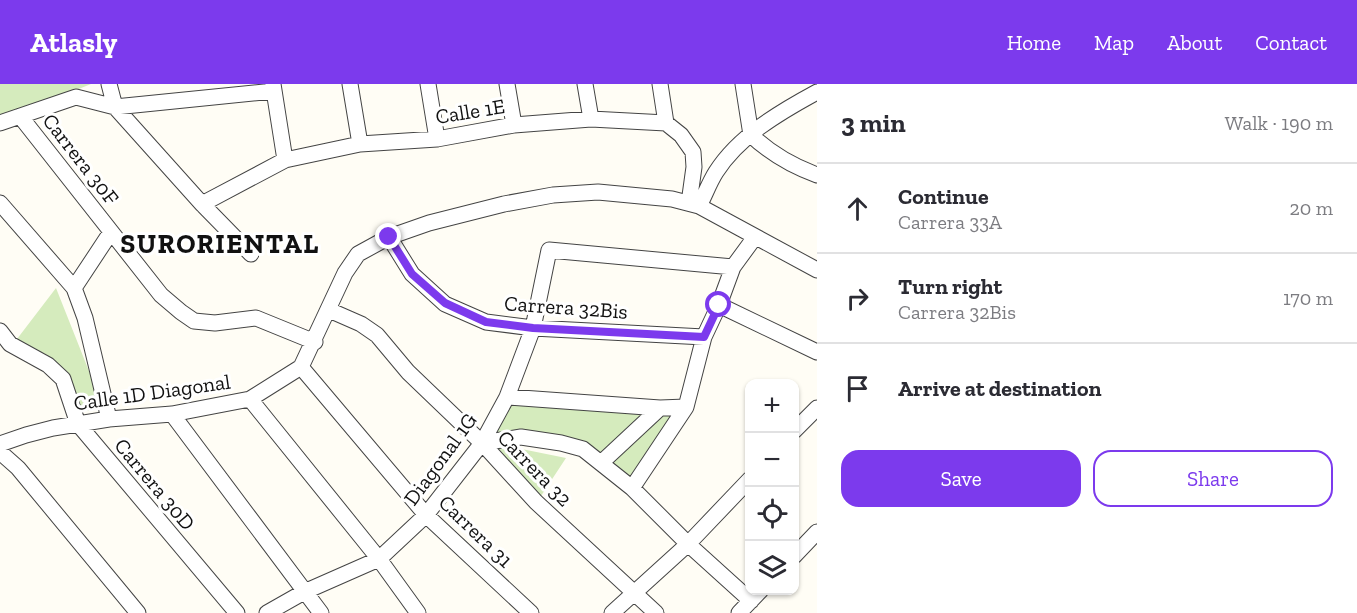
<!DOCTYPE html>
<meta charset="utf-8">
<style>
:root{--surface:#fff;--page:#f7f7f7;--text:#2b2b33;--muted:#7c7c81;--line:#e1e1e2;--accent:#7c3aed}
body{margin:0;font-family:"Zilla Slab",serif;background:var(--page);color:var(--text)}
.controls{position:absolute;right:18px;bottom:18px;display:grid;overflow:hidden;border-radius:12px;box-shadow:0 2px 4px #0004}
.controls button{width:54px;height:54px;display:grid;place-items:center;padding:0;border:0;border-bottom:2px solid var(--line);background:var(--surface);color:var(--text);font:30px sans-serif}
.stop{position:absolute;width:18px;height:18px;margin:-14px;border:4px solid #7c3aed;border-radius:50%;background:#fff}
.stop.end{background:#7c3aed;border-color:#fff;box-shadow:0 2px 6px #0008}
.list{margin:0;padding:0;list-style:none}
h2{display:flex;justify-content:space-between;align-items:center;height:78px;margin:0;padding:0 24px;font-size:26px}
h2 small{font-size:20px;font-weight:400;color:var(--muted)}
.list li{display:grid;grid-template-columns:39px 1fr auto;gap:18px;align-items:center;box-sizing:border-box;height:90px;padding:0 24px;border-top:2px solid var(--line)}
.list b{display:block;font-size:22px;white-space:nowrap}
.list p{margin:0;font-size:20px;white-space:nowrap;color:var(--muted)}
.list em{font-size:20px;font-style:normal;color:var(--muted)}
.actions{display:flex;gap:12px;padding:18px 24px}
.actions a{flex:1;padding:14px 0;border:2px solid var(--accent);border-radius:18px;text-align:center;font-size:21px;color:var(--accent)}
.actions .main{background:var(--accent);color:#fff}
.icon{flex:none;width:33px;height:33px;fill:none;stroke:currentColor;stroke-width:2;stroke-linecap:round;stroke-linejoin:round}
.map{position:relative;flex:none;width:817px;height:529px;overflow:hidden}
header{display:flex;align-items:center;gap:36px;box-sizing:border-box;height:84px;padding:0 30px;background:var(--accent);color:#fff}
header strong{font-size:28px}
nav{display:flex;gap:33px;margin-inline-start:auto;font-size:21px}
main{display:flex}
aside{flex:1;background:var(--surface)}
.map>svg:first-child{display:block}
.green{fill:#d5ebbd}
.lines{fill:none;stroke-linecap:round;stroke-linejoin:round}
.street-casing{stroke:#444;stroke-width:17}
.street{stroke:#fff;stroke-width:15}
.route{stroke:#7c3aed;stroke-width:8}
.labels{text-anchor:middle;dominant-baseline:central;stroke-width:6;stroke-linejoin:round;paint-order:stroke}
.street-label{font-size:21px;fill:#111;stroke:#fff}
.district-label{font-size:27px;font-weight:bold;letter-spacing:1.5px;fill:#111;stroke:#fff}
</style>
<header>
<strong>Atlasly</strong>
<nav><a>Home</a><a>Map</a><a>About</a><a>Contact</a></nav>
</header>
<main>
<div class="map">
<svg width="817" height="529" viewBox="0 0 817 529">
<rect width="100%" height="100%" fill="#fffdf5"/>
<!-- green -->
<path class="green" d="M0,0H91L0,37Z
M56,204L104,325L78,328L69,290L47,271L17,255Z
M505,315L676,331L631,398L584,361L487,350Z
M487,358L566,374L541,412Z"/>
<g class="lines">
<!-- street casing -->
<g class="street-casing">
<path id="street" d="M109,0L115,23L202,120L251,170
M273,0L285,76
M350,0L360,60
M428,0L437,55
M507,0L514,41
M585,0L591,35
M660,0L666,39
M743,0L751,51
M20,32L161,211L181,228L194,237L215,239L256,234L315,258
M0,39L76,13L115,23L274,7
M751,51C771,70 792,82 817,91
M0,119L74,204L85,234L109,335
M202,120L285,76L360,60L437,55L514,41L591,35L666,39L681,51L693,68L694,83L689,119
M699,122C705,111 709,99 716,88C739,52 780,28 817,8
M389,153L412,190L445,220L486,238L533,244L704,253
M74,204L111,148
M719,221L817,268
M329,226L361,240L377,251L408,288L482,359L536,418L656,529
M0,247L10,260L48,281L63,295L78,340L237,529
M301,283L426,431L531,529
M507,313L660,324L686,323
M250,315L379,475L418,529
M172,330L321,529
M794,347L817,324
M482,359L521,353L561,359L583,365L632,404L688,460L751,517
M0,360L26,351L53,344L109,335L172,330L250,315L301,283L345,189L358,170L389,153L429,139L504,120L553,111L598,108L672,115L699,122L817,186
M0,368L18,384L138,529
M601,379L660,324
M632,404L686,323L704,253L719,221L733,183L755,153
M794,472L817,448
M267,529L304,508L379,475L426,431L482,359L507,313L533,244L549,166L733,183
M612,529L688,460L750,395
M739,529L761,506"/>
</g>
<!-- street -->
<use href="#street" class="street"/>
</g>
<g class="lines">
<!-- route -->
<path class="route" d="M389,153L412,190L445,219L486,238L533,244L704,253L719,221"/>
</g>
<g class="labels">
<!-- street labels -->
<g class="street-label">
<text transform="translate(470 27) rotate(-9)">Calle 1E</text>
<text transform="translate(81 75) rotate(52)">Carrera 30F</text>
<text transform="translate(566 223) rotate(4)">Carrera 32Bis</text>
<text transform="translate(152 308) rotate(-8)">Calle 1D Diagonal</text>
<text transform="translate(440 375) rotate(-54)">Diagonal 1G</text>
<text transform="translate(535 384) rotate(46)">Carrera 32</text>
<text transform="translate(155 400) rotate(50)">Carrera 30D</text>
<text transform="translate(476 447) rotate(44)">Carrera 31</text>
</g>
<!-- district labels -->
<g class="district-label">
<text x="220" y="160">SURORIENTAL</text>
</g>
</g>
</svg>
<div class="controls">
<button>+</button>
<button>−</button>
<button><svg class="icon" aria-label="locate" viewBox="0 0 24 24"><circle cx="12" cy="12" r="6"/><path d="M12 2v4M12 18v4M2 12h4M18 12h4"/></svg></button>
<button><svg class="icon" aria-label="layers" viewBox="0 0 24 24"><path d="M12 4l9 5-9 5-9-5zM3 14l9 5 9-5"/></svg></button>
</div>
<div class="stop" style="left:719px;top:221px"></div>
<div class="stop end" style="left:389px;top:153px"></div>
</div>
<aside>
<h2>3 min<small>Walk · 190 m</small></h2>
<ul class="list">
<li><svg class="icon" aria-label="ahead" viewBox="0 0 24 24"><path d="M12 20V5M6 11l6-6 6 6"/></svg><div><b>Continue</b><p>Carrera 33A</p></div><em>20 m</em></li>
<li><svg class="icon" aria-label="right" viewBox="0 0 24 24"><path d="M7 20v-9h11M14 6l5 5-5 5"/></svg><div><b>Turn right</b><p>Carrera 32Bis</p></div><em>170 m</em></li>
<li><svg class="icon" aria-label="arrive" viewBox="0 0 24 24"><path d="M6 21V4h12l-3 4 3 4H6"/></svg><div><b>Arrive at destination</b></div></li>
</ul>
<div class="actions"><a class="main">Save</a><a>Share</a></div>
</aside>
</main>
